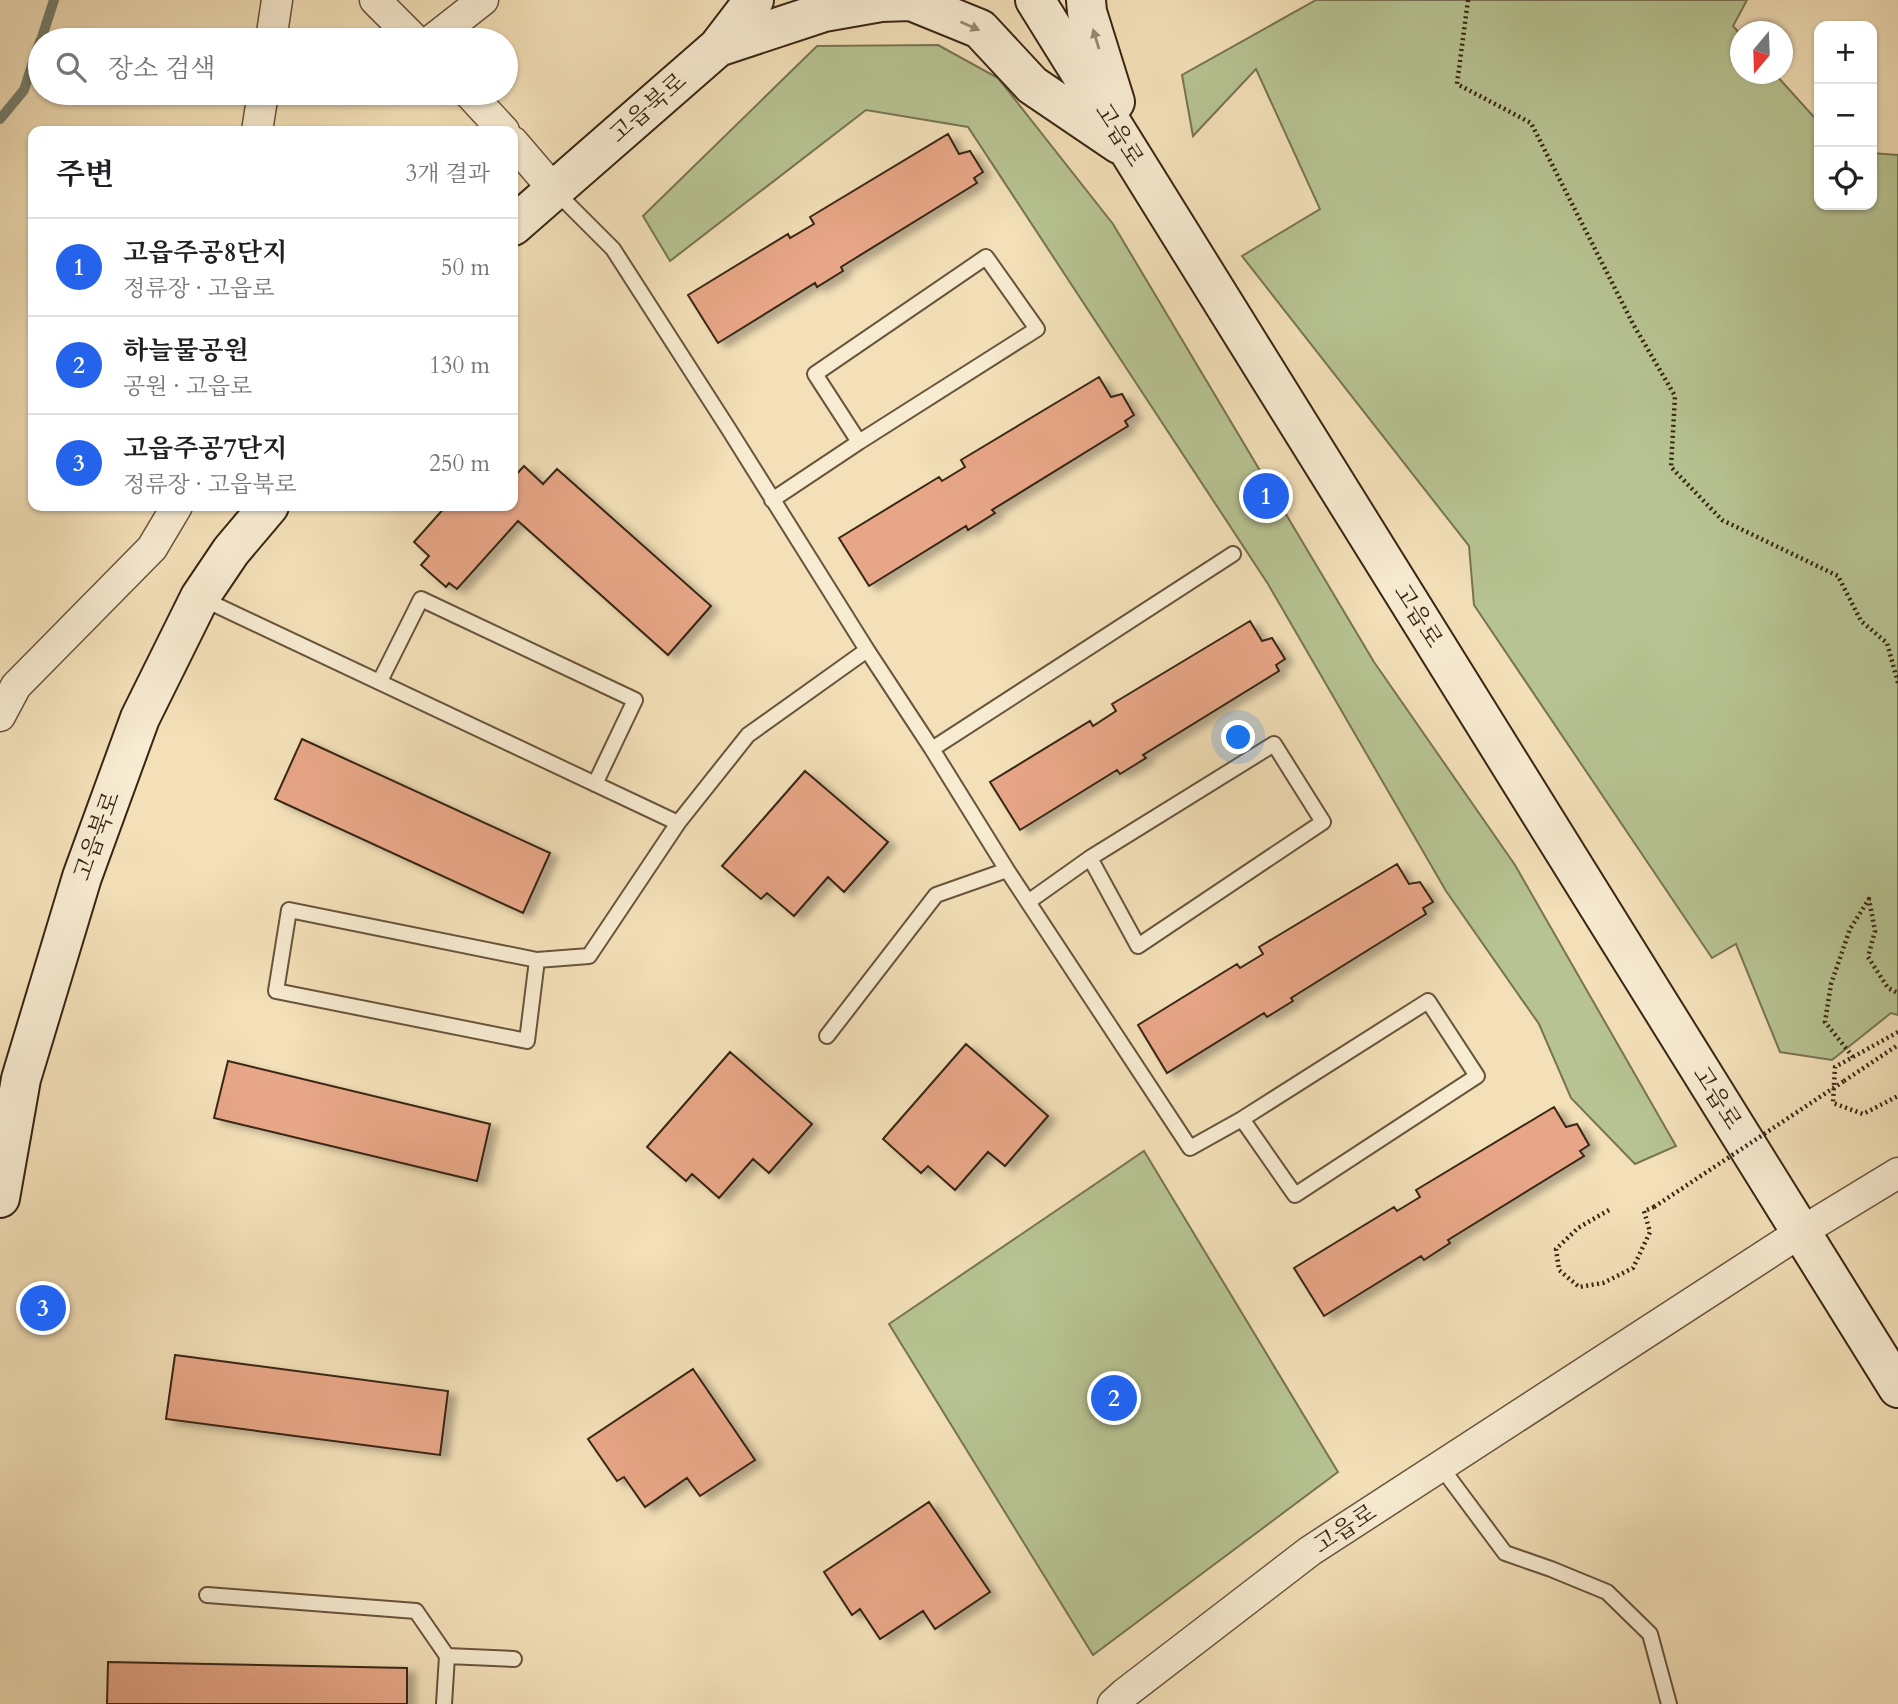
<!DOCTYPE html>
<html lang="ko">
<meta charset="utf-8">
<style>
:root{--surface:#fff;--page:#f6f6f6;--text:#202124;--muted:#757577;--line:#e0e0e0;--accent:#2563eb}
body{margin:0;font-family:Cardo,"Noto Serif KR",serif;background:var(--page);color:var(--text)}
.controls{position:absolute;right:21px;top:21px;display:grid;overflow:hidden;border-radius:14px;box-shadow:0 2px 5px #0004}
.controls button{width:63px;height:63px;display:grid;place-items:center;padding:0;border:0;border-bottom:2px solid var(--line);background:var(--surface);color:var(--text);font:35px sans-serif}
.compass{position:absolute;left:1730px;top:21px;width:63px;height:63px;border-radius:50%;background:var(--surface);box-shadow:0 2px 5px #0004;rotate:199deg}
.you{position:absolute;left:1239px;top:738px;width:24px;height:24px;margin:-18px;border:5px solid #fff;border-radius:50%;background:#1a73e8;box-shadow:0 0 0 10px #1a73e833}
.badge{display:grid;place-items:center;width:46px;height:46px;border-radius:50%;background:var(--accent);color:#fff;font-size:23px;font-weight:700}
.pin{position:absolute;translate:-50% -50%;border:4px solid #fff;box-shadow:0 2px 7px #0006}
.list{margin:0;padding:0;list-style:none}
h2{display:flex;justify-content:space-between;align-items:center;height:91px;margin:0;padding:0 28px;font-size:30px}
h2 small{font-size:23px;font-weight:400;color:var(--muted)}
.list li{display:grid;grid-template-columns:46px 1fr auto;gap:21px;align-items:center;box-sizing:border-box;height:98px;padding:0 28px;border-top:2px solid var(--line)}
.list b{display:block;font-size:26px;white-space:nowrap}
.list p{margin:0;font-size:23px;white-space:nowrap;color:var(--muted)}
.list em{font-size:23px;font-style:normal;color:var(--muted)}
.icon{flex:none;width:38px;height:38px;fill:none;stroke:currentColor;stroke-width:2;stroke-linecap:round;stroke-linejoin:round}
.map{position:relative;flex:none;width:1898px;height:1704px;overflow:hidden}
.search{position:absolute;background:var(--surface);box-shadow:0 2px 5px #0004;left:28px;top:28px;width:490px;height:77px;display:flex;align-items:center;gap:18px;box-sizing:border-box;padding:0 24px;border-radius:38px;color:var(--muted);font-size:26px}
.panel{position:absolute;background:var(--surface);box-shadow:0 2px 5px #0004;left:28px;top:126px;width:490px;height:385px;border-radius:14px}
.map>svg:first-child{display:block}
.green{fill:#b7c392;stroke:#787452;stroke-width:2}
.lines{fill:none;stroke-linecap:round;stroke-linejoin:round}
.stream{stroke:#74806f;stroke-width:10}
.building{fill:#e7a687;stroke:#392513;stroke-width:2;filter:url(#shadow)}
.lane-casing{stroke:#68543c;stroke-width:18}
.street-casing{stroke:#68543c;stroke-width:33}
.secondary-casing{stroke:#392513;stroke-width:42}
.path{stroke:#392513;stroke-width:4.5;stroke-dasharray:2 3.5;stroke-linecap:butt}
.lane{stroke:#f7ebd1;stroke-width:14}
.street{stroke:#f7ebd1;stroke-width:30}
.secondary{stroke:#f7ebd1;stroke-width:38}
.path-bridge{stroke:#392513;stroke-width:4.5;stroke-dasharray:2 3.5;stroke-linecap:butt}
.oneway{fill:#988872}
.labels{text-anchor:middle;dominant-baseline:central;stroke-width:6;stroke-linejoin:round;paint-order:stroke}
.street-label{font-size:24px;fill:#392513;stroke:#f7ebd1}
</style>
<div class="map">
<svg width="1898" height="1704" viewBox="0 0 1898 1704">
<defs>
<filter id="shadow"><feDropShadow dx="8" dy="4.5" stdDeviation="3.5" flood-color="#0004"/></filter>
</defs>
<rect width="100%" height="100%" fill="#f3e0b8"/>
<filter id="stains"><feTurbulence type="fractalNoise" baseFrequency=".00286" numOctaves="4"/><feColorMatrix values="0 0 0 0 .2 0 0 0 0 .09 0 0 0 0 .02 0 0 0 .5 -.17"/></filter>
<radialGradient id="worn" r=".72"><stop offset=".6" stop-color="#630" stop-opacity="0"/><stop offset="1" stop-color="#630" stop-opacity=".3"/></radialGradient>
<!-- green -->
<path class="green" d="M1316,0H1747L1733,26L1740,34L1741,74H1775L1813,116L1819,120V205H1872V153L1898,155V1015L1891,1013L1832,1060L1780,1052L1736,944L1712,958L1474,605L1469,546L1242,256L1320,209L1256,69L1193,136L1182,75Z
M938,45L998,78L1113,224L1374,662L1515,865L1676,1146L1635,1164L1571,1098L1539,1024L1446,891L1268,584L968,127L866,110L670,261L643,216L817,46Z
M1144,1151L1338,1472L1093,1655L889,1324Z"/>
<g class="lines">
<!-- stream -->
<path class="stream" d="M41,40L54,0
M0,119L24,90L40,41"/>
</g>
<!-- building -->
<path class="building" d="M948,134L959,154L970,151L983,172L974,178L977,183L841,267L843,271L817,287L815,283L718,343L688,295L788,234L790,238L814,224L810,217Z
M1099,377L1111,397L1122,394L1134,415L1125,421L1128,426L992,510L995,513L968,530L966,526L869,586L839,538L939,477L942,481L965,467L961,460Z
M524,466L543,484L557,469L711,606L668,655L518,521L457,589L449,583L446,587L421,565L429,556L414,542L446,506H513V478Z
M1250,621L1262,641L1272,638L1285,659L1276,665L1279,671L1143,755L1146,758L1120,774L1117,770L1020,830L990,782L1090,721L1093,726L1116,711L1112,704Z
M302,739L550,853L523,913L275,799Z
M805,771L888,842L844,892L828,877L794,916L767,893L761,899L722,866Z
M1397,864L1409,884L1420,882L1433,902L1423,908L1426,914L1291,998L1293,1001L1267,1017L1264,1013L1167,1073L1138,1025L1237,964L1240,968L1263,954L1259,947Z
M966,1044L1048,1116L1005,1166L988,1152L955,1190L928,1166L921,1173L883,1139Z
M730,1052L812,1124L769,1173L753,1159L719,1198L692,1174L686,1181L647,1147Z
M228,1061L490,1124L477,1181L214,1118Z
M1554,1107L1566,1127L1577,1124L1589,1145L1580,1151L1584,1156L1448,1240L1450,1243L1424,1260L1421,1256L1324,1316L1294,1268L1394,1207L1397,1211L1420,1197L1416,1190Z
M175,1355L448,1391L440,1455L166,1419Z
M693,1369L755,1460L700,1496L687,1478L645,1507L624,1477L617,1481L588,1439Z
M929,1502L990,1592L935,1629L923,1611L880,1639L860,1609L852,1615L824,1572Z
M108,1662L407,1668V1704H107Z"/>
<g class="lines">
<!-- lane casing -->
<g class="lane-casing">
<path id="lane" d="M556,192L613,249L728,428L867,650
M772,500L859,442L1037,329L986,257L815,374L859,442
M201,598L678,823L589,956L537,960L289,910L276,991L527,1041L537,960
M380,681L421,599L635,700L595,784
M932,749L1233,554
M678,823L748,735L867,650L932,749L1007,870L1190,1148L1242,1119L1428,1001L1477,1076L1295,1195L1242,1119
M1028,902L1090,858L1274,744L1323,822L1138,946L1090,858
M827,1036L936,895L1007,870
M1441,1467L1505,1553L1551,1569L1607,1592L1650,1634L1669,1704
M207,1595L416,1611L447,1656
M444,1704L447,1656L514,1659"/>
</g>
<!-- street casing -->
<g class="street-casing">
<path id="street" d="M375,0L415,40
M271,40L277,0
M432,40L483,0
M469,93L504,131
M257,131L263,93
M513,142L554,190
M0,716L16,686L152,548L177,506
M1113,1704L1124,1694L1310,1551L1801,1232L1898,1173"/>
</g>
<!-- secondary casing -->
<g class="secondary-casing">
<path id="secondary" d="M1035,0L1898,1388
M1086,0L1087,12L1115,102
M718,47L824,12L881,2L911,1L980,29L1032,85L1119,144
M718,47L754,0
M513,226L718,47L740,33
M0,1198L21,1079L82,877L140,718L200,597L231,551L269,506"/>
</g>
<!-- path -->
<path class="path" d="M1468,0L1457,84L1531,123L1633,324L1675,396L1671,467L1722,520L1838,576L1861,621L1887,643L1898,683
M1898,1032L1835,1067L1833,1103L1863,1114L1898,1096
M1853,1057L1825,1022L1831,984L1850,929L1869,899L1875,931L1868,957L1888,988L1898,993
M1844,1081L1898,1045
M1609,1210L1578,1228L1556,1249L1559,1270L1579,1287L1603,1283L1633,1268L1650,1232L1644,1211L1654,1207"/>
<!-- lane -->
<use href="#lane" class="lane"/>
<!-- street -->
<use href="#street" class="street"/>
<!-- secondary -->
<use href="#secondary" class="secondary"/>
<!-- path-bridge -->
<path class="path-bridge" d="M1654,1207L1844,1081"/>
</g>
<!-- one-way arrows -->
<defs><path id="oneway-solid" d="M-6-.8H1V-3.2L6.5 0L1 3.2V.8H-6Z" transform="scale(1.75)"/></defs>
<g class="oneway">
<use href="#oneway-solid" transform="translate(970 26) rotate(24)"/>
<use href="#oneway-solid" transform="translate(1096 39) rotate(-107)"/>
</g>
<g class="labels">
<!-- street labels -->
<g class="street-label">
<text transform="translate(648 108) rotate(-41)">고읍북로</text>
<text transform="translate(1119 135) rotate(58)">고읍로</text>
<text transform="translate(1418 616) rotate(58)">고읍로</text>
<text transform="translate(97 836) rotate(-70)">고읍북로</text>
<text transform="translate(1717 1098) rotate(58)">고읍로</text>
<text transform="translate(1345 1529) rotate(-33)">고읍로</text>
</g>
</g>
<rect width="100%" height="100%" filter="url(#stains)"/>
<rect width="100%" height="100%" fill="url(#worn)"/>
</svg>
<div class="controls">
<button>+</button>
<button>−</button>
<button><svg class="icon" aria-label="locate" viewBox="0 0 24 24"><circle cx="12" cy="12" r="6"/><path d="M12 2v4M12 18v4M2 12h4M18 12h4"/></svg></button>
</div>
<svg class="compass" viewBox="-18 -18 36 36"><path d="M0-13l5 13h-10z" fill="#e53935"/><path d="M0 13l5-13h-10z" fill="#757577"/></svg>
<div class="you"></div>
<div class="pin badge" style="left:1266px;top:496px">1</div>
<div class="pin badge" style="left:1114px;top:1398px">2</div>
<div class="pin badge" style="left:43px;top:1308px">3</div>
<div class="search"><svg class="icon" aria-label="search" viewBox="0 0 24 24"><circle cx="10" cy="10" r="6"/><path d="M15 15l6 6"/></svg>장소 검색</div>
<section class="panel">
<h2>주변<small>3개 결과</small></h2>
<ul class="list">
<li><span class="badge">1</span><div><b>고읍주공8단지</b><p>정류장 · 고읍로</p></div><em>50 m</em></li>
<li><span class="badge">2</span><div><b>하늘물공원</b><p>공원 · 고읍로</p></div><em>130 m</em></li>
<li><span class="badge">3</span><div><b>고읍주공7단지</b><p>정류장 · 고읍북로</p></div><em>250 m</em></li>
</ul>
</section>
</div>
